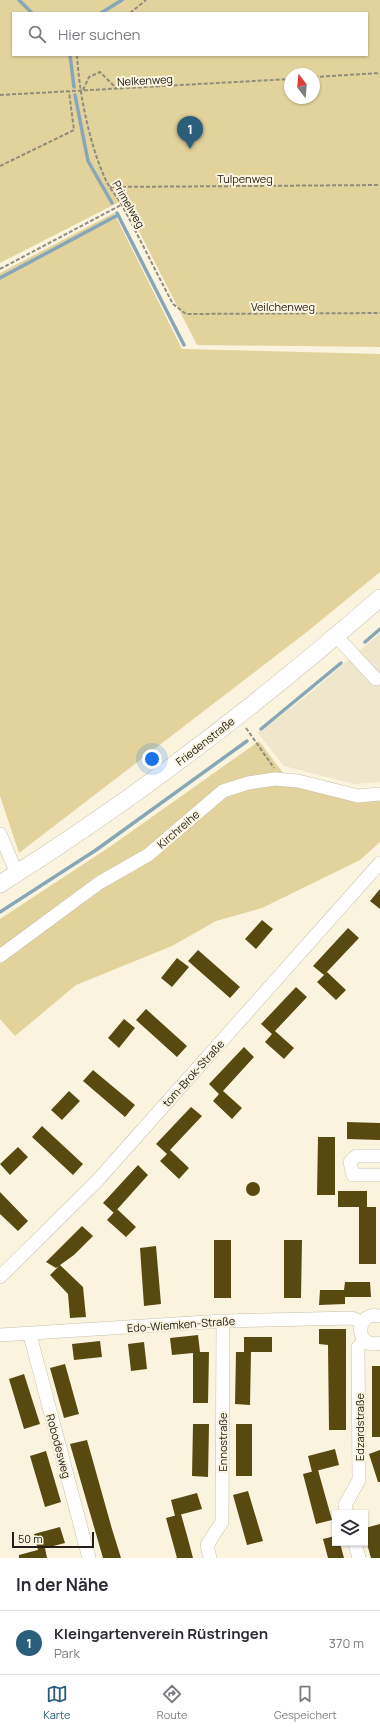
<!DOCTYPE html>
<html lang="de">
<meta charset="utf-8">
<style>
:root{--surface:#fff;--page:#f2f2f3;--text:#2b2b33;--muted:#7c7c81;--line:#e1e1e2;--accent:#2a5e7a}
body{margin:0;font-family:Manrope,sans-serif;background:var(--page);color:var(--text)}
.controls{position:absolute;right:12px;bottom:12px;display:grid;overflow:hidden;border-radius:0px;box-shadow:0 1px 3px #0004}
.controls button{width:36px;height:36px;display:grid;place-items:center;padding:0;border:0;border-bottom:1px solid var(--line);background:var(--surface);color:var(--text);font:20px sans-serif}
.compass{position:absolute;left:284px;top:68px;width:36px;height:36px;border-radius:50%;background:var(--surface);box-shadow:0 1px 3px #0004;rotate:344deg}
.scale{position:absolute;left:12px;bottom:10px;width:82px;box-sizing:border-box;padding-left:4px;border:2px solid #232019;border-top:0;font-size:11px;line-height:14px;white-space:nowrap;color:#232019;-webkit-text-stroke:3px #faf4df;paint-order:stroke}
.you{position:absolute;left:152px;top:759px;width:14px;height:14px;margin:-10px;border:3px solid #fff;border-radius:50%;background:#1a73e8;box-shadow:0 0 0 6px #1a73e833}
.badge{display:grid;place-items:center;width:26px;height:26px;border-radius:50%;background:var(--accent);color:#fff;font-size:13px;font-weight:700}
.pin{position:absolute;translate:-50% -33px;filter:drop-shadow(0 1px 2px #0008)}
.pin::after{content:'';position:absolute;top:21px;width:14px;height:12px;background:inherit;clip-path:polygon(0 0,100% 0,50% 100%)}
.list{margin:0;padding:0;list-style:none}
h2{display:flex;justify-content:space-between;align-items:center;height:52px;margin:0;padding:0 16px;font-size:17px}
h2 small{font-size:13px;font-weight:400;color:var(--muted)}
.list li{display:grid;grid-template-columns:26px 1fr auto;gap:12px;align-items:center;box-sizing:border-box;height:64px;padding:0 16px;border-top:1px solid var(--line)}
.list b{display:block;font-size:15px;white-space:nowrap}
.list p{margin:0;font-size:13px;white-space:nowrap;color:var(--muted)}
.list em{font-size:13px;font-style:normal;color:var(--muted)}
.icon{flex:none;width:22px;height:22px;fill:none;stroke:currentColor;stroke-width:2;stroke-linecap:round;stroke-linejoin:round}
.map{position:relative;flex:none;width:380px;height:1558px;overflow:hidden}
.search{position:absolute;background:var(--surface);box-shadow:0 1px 3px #0004;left:12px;right:12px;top:12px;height:44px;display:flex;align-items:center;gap:10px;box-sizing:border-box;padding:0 14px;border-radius:0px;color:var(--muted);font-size:15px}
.sheet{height:116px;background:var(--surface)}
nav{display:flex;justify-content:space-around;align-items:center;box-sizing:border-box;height:56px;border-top:1px solid var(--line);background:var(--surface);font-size:11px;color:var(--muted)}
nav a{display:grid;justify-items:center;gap:2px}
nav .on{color:var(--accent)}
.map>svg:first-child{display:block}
.built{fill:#efe7cb}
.green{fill:#e2d29c;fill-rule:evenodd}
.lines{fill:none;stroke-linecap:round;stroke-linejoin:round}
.stream{stroke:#87a6b6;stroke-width:3.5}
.building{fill:#584910}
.minor-casing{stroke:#c7c1ad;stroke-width:14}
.major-casing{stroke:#c7c1ad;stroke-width:18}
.path{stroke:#918d7e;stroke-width:2;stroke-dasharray:4 2;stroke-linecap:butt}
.minor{stroke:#fff;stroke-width:13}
.major{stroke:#fff;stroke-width:17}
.labels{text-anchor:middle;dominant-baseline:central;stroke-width:4;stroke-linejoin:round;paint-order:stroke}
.street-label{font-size:11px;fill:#232019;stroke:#faf4df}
</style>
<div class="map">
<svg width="380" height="1558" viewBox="0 0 380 1558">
<rect width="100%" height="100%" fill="#faf4df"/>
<!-- built -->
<path class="built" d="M380,633V782L354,784L284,766L258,733L304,698Z"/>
<!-- green -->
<path class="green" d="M0,0H380V347L197,345L123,200L0,263ZM13,13H367V55H13ZM290,74H314V98H290Z
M114,213L182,349L380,354V572L308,631L19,853L0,796V273Z
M259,741L283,773L380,797V842L360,860L262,908L216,921L172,946L76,985L15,1036L0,1019V919L111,846Z"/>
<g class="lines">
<!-- stream -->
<path class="stream" d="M19,0L32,13
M101,13L122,0
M70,55L74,87
M75,95L88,161L112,203
M117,213L184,345
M0,278L118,215
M365,642L380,629
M261,729L341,663
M0,912L96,850L247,741"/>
</g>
<!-- building -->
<path class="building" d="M380,889V909L370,901Z
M262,920L273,929L256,949L245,939Z
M348,928L359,938L324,975L313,966Z
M198,950L240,987L230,998L188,961Z
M177,958L189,967L172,987L161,978Z
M327,972L346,990L336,1000L317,982Z
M296,987L307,997L275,1031L294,1048L284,1059L265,1042L272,1034L261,1024Z
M146,1009L187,1046L177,1057L136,1020Z
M124,1019L135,1028L119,1048L108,1038Z
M244,1047L254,1057L223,1091L242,1108L232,1119L213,1101L219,1094L209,1084Z
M93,1070L135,1105L125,1117L83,1081Z
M69,1091L80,1101L62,1120L51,1110Z
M191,1107L202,1116L170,1150L189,1168L179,1179L160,1161L167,1154L156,1144Z
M347,1122L380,1123V1140L347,1139Z
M42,1126L83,1164L73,1175L32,1137Z
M318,1137H335V1195H317Z
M18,1147L28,1157L10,1175L0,1164Z
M138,1165L148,1175L114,1213L103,1203Z
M246 1189a7 7 0 1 1 14 0a7 7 0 1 1-14 0Z
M338,1191H367V1207H338Z
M0,1192L28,1221L18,1231L0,1214Z
M359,1207H376V1264H359Z
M117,1209L136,1227L126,1237L107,1220Z
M82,1226L93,1236L74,1255L60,1265L83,1287L86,1317L70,1318L68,1294L50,1275L59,1266L56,1268L46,1262Z
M214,1240H231V1298H214Z
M284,1240H302L301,1298H284Z
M156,1246L161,1304L144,1306L140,1248Z
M345,1282H370L371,1297H345V1304L319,1305L320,1290H344Z
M319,1329H346V1430H329L328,1345L319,1344Z
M198,1335L200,1352H209L208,1403H193V1353L172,1355L170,1338Z
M244,1337H272V1352H251L250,1405L235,1404L236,1352H244Z
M100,1341L102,1357L74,1360L72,1344Z
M144,1342L147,1369L131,1371L128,1344Z
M65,1364L79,1414L64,1418L50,1368Z
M372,1366H380V1437H372Z
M24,1374L40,1424L24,1429L9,1379Z
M193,1424H209L208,1477L192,1476Z
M236,1424H252V1476H236Z
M87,1440L112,1529L121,1558H103L70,1444Z
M335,1449L339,1465L312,1472L308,1456Z
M380,1450V1482H378L369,1454Z
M46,1451L61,1502L45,1507L30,1456Z
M318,1470L332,1520L316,1524L303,1474Z
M248,1491L263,1541L247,1545L233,1495Z
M197,1493L202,1509L175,1516L171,1500Z
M181,1514L188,1539L193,1558H177L166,1518Z
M380,1524V1558H371L365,1537V1528Z
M60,1527L65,1543L38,1550L34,1534Z
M335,1536V1543H340L344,1558H328L323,1539Z
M45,1548L47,1558H19V1555Z"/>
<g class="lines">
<!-- minor casing -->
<g class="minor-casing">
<path id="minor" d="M336,636L376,679
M0,834L17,874
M0,956L99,883L148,855L223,791L248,783L275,779L298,781L358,796L380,794
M380,1156H356L350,1162L353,1175H380
M0,1277L97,1181L380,863
M380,1316C353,1311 355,1350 380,1343
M0,1335L223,1321L352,1318L362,1322
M30,1335L89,1558
M347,1513L345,1505L359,1480L358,1347L365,1340
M355,1543L359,1558
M210,1558L207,1545L222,1522L223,1321"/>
</g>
<!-- major casing -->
<g class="major-casing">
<path id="major" d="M0,884C134,800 261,702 380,598"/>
</g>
<!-- path -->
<path class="path" d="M130,13L146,0
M77,55C79,92 89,142 104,176C108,187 117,196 123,207C140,239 156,272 173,304L186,314L380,313
M314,77L380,73
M83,90L89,77L100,72L117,89
M0,95L290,79
M0,166L74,130L69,92
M110,187L380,185
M0,269L121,205
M246,728L274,768"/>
<!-- minor -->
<use href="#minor" class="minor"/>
<!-- major -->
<use href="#major" class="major"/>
</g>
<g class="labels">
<!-- street labels -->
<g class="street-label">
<text transform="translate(145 80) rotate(-3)">Nelkenweg</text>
<text x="245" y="178">Tulpenweg</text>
<text transform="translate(129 204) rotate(60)">Primelweg</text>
<text x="283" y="306">Veilchenweg</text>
<text transform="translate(205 741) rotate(-38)">Friedenstraße</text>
<text transform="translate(178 829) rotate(-41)">Kirchreihe</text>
<text transform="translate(193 1073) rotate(-48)">tom-Brok-Straße</text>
<text transform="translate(181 1324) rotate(-4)">Edo-Wiemken-Straße</text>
<text transform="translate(359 1427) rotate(-90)">Edzardstraße</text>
<text transform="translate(222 1442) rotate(-90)">Ennostraße</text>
<text transform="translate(59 1446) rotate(75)">Robodesweg</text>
</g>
</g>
</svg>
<div class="controls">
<button><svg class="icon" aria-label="layers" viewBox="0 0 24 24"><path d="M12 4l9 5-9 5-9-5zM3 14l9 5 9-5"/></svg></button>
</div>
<svg class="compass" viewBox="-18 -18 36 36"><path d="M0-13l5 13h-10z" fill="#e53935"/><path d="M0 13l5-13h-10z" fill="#7c7c81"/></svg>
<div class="scale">50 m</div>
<div class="you"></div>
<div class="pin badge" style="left:190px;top:149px">1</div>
<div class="search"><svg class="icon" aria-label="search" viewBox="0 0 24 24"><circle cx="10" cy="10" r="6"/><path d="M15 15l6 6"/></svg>Hier suchen</div>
</div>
<section class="sheet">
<h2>In der Nähe<small></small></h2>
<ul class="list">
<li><span class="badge">1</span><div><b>Kleingartenverein Rüstringen</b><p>Park</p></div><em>370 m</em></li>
</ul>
</section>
<nav>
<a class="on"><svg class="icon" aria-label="map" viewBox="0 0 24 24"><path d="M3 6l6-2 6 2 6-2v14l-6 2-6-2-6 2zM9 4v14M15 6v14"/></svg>Karte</a>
<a><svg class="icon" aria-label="directions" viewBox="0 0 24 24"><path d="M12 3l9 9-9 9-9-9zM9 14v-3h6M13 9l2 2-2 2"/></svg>Route</a>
<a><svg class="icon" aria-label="saved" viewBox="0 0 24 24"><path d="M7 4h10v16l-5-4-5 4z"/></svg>Gespeichert</a>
</nav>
